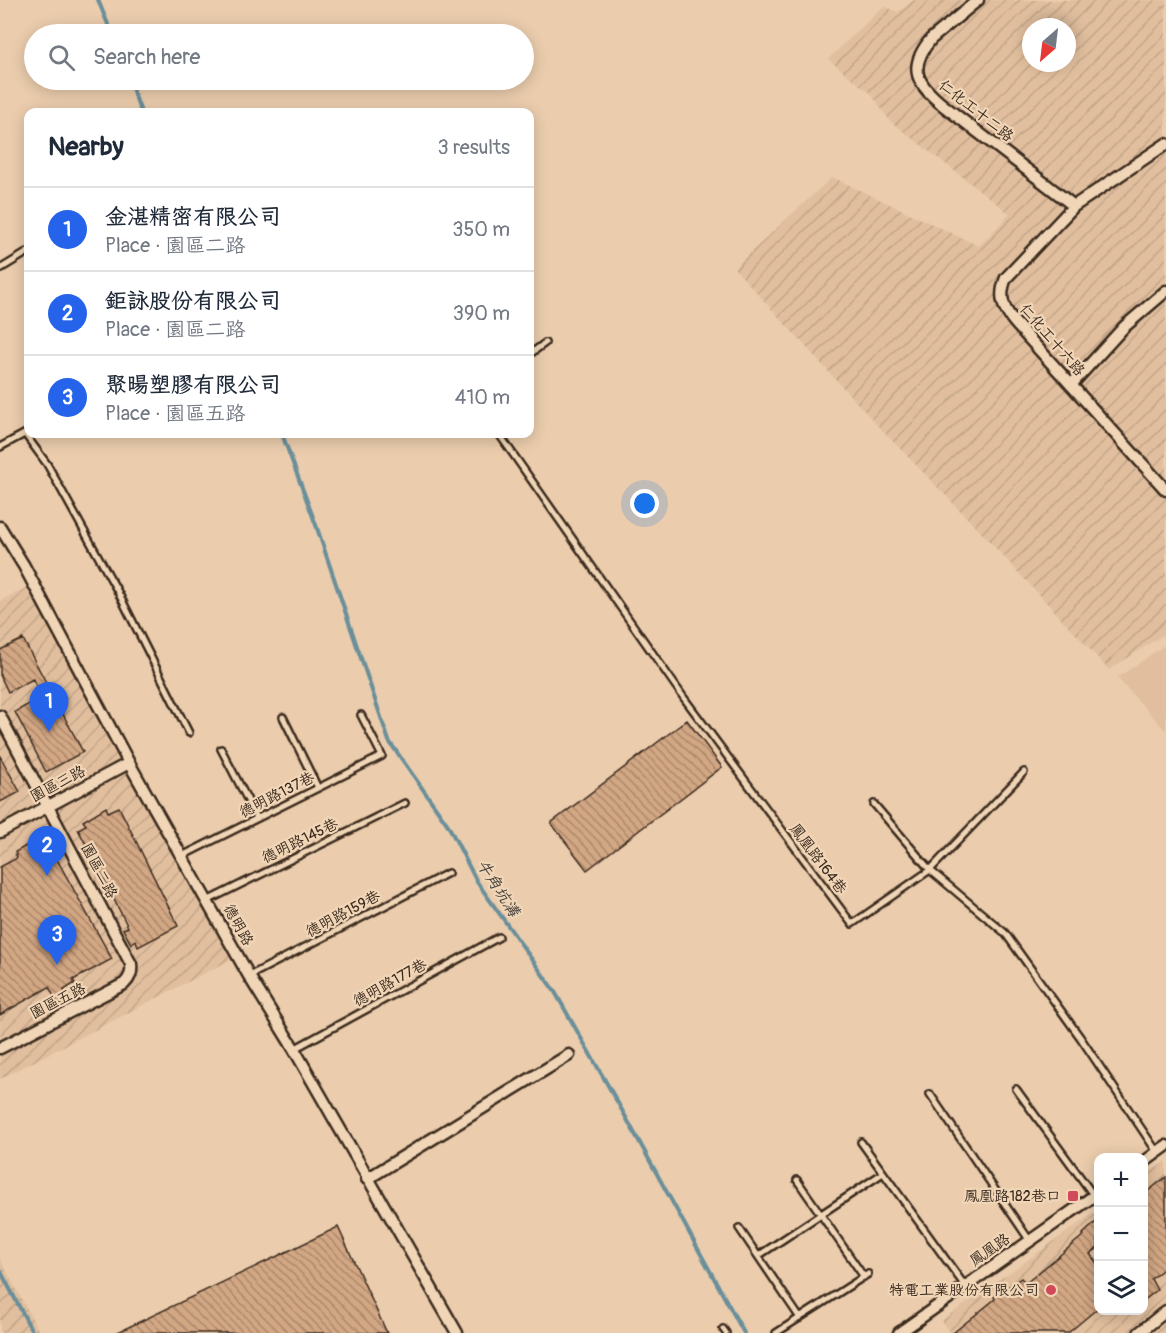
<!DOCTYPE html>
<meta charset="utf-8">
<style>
:root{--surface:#fff;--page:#f2f2f3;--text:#1f2937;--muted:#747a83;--line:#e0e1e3;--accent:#2563eb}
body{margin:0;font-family:Pangolin,"LXGW WenKai TC",sans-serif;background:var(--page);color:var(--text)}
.controls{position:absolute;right:18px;bottom:18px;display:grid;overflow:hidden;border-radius:12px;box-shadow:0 3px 15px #0003}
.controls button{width:54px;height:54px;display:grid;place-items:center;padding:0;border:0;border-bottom:2px solid var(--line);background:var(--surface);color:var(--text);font:30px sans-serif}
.compass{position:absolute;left:1022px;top:18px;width:54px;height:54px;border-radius:50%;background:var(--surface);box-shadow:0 3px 15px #0003;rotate:208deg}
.you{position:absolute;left:645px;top:504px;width:21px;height:21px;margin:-15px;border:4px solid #fff;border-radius:50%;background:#1a73e8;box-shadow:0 0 0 9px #1a73e833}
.badge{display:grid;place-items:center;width:39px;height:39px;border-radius:50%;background:var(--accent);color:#fff;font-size:20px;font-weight:700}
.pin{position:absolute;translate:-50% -50px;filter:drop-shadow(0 2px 3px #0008)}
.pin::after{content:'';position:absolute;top:32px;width:21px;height:18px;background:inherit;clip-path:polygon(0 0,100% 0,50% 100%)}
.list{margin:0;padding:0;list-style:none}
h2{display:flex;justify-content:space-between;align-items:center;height:78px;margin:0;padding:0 24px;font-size:26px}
h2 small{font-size:20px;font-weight:400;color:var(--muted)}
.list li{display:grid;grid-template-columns:39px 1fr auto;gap:18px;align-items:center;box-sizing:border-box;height:84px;padding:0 24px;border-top:2px solid var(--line)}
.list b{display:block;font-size:22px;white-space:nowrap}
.list p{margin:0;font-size:20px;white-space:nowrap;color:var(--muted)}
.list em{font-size:20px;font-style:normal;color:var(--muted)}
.icon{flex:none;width:33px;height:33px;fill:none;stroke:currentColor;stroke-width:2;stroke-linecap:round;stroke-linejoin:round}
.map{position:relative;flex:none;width:1166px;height:1333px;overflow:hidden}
.search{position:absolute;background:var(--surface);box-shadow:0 3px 15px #0003;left:24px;top:24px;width:510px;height:66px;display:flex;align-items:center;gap:15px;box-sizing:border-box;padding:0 21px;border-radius:33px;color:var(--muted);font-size:22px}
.panel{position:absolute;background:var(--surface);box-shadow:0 3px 15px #0003;left:24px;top:108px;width:510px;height:330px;border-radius:12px}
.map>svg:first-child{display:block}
.built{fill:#e1bf9e}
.industrial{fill:url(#industrial-furrows);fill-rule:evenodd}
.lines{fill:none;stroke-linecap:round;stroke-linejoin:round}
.stream{stroke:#6b8f9a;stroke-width:4}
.building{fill:url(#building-back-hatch);stroke:#3b2a1e;stroke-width:1.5}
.service-casing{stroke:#3b2a1e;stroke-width:10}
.minor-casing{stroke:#3b2a1e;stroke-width:15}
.service{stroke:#f0d6b7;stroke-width:5}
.minor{stroke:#f0d6b7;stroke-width:10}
.poi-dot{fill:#d1495b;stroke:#f0d6b7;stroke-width:2}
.labels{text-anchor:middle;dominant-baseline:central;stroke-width:4.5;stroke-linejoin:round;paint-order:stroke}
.street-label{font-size:15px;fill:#3b2a1e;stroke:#f0d6b7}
.poi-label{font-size:15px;fill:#3b2a1e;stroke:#f0d6b7;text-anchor:end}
.water-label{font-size:16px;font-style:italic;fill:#47433d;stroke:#f0d6b7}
</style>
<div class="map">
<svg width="1166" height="1333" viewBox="0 0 1166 1333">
<defs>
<pattern id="industrial-furrows" width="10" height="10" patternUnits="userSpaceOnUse" patternTransform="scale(1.5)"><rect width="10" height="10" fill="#e1bf9e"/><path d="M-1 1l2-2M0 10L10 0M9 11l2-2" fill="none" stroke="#c2a488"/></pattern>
<pattern id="building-back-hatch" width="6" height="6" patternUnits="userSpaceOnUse" patternTransform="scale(1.5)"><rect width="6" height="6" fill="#d2a784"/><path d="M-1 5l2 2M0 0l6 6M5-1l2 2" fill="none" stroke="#ac886b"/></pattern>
</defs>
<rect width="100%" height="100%" fill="#ebcdad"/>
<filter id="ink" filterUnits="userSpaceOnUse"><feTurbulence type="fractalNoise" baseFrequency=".0167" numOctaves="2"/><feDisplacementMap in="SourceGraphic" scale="12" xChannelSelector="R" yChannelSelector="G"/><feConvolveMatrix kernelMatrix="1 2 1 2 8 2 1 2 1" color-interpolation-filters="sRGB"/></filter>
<g filter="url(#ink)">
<!-- built -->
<path class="built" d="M1166,644V731L1117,678Z"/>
<!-- industrial -->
<path class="industrial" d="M914,0H1166V633L1109,670L976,527L877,425L734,268L832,177L979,246L1010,214L890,121L871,94L828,59L884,6L898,12ZM1031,27H1067V63H1031Z
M36,582L147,782L240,955L0,1079V601Z
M1166,1161V1333H950L941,1321L1098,1210V1310H1144V1177Z
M0,1259L40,1333H0Z"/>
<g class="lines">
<!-- stream -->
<path class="stream" d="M98,0L112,34
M129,80L141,112
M282,434L316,525L389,741L448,825L477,882L555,992L623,1112L744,1333
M0,1270L33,1333"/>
</g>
<!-- building -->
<path class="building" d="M23,639L83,752L46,772L15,712L41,697L33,679L8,692L0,675V650Z
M687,720L722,767L587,870L551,823Z
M0,756L20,792L0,802Z
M106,807L108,812L119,807L178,926L138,947L136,940L131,944L123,929L128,927L78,829L86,825L83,821Z
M44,836L112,959L73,980L75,983L64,990L69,1001L59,1006L49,987L0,1015V867L17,858L15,852Z
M1166,1177V1267L1151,1279L1157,1290L1143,1301V1195Z
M1098,1220V1248L1090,1254L1098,1265V1308L1068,1333H953L995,1299L994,1297L1021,1278L1026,1283L1084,1235L1083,1234Z
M338,1227L387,1333H116L284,1253Z"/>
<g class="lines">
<!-- service casing -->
<g class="service-casing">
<path id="service" d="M0,269L28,252
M530,354L545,343
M25,434L47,464L118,592L189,733
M499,434L684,698L852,924L930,870L1005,933L1080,1037L1157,1152
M0,447L28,432
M283,717L318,788
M221,749L257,818
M874,804L930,870L1024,772
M182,856L382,756L361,715
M207,901L405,803
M249,976L448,873
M294,1049L499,937
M1016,1089L1094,1196
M930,1094L1030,1241
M861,1142L965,1286
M797,1180L864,1277
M739,1228L800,1318
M758,1256L883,1173
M723,1329L726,1333
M776,1333L868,1274"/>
</g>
<!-- minor casing -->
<g class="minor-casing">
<path id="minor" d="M978,0L931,39C906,69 918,85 944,106L1074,206
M1166,144L1074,206L1006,278C998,297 1003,309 1016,324L1166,490
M1071,385L1124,327L1166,291
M0,527L24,566L129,763L249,976L294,1049L457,1333
M0,716L131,964C132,973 130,978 124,984L0,1048
M0,832L129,763
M1144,1162L1166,1146
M367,1179L569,1055
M899,1333L1098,1193
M1139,1333L1166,1311"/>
</g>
<!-- service -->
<use href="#service" class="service"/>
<!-- minor -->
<use href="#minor" class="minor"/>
</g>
</g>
<!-- markers -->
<g class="poi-dot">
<rect x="1067" y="1190" width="12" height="12" rx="3"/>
<circle cx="1051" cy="1290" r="6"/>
</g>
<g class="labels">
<!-- street labels -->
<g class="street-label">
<text transform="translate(976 111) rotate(38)">仁化工十二路</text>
<text transform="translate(1052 340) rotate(49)">仁化工十六路</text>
<text transform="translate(58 784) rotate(-28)">園區三路</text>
<text transform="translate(277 795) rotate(-27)">德明路137巷</text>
<text transform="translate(300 841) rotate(-26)">德明路145巷</text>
<text transform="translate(818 859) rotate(53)">鳳凰路164巷</text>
<text transform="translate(99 871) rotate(62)">園區二路</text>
<text transform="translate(343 914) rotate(-28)">德明路159巷</text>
<text transform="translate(238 925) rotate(61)">德明路</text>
<text transform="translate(390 983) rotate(-29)">德明路177巷</text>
<text transform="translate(58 1001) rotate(-27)">園區五路</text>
<text transform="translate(990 1250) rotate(-35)">鳳凰路</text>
</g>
<!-- poi labels -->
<g class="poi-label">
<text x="1061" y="1196">鳳凰路182巷口</text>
<text x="1039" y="1290">特電工業股份有限公司</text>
</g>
<!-- water labels -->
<g class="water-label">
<text transform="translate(498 888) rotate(57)">牛角坑溝</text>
</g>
</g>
</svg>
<div class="controls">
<button>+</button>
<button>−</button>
<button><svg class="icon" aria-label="layers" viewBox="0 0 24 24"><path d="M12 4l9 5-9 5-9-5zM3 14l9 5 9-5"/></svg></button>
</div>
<svg class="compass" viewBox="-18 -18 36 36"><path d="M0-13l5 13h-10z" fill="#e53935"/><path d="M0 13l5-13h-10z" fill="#747a83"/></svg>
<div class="you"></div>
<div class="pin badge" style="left:49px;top:732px">1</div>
<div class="pin badge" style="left:47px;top:876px">2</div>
<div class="pin badge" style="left:57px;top:965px">3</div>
<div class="search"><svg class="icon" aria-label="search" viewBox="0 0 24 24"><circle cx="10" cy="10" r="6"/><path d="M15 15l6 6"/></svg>Search here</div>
<section class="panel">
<h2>Nearby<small>3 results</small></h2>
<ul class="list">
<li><span class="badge">1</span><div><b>金湛精密有限公司</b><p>Place · 園區二路</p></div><em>350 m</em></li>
<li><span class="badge">2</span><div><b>鉅詠股份有限公司</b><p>Place · 園區二路</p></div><em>390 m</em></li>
<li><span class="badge">3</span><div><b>聚暘塑膠有限公司</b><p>Place · 園區五路</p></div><em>410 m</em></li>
</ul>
</section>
</div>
